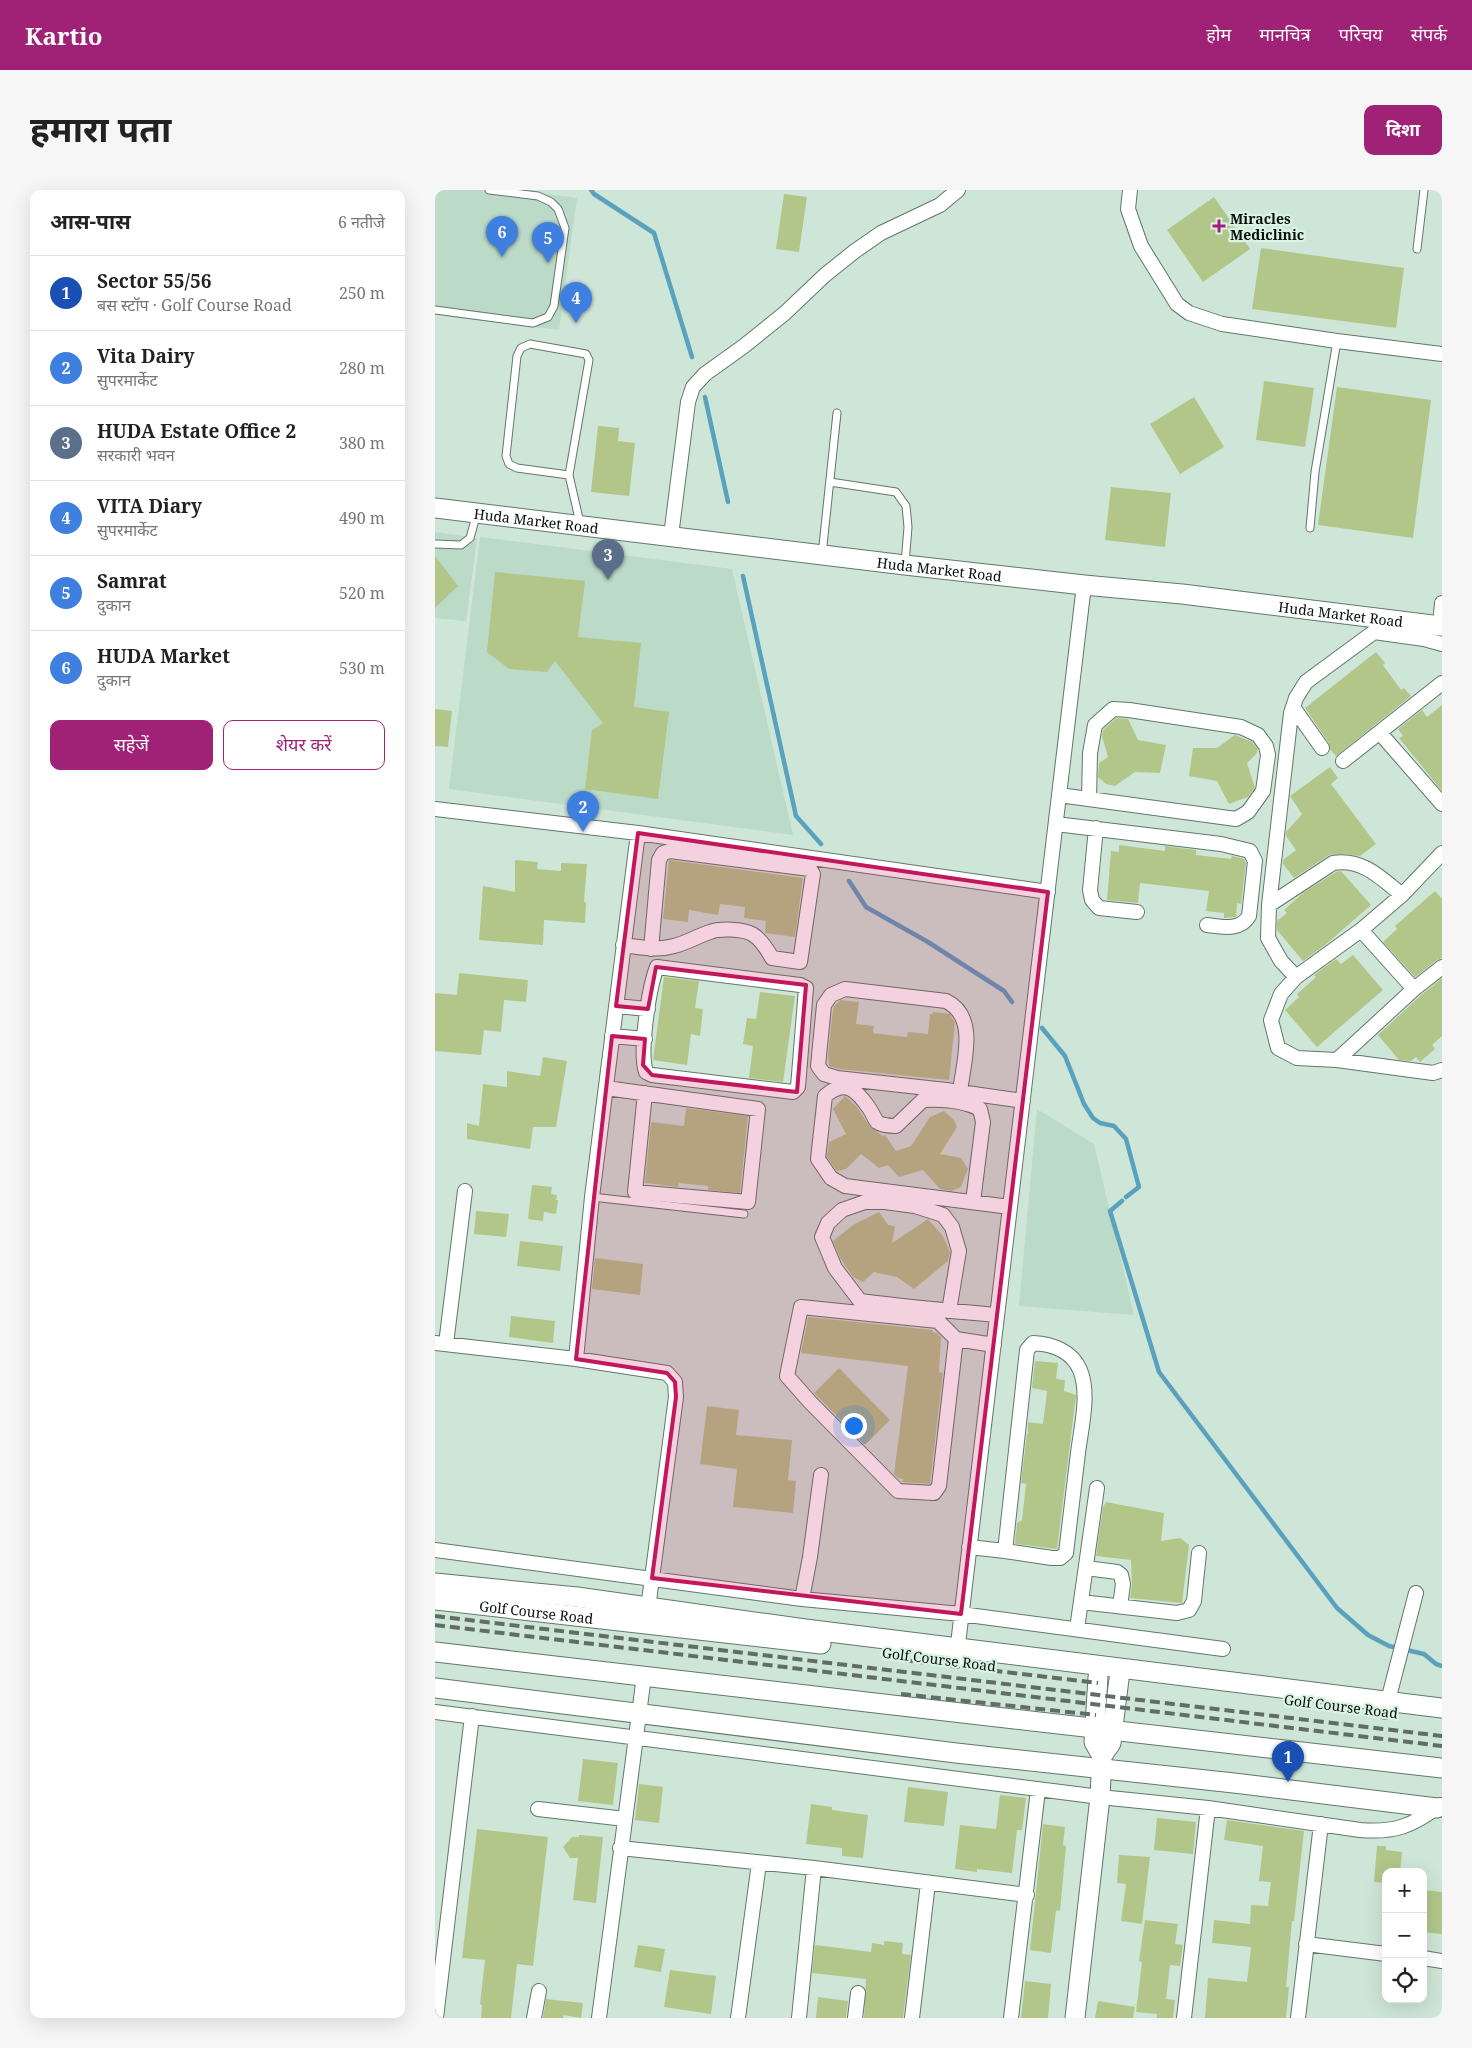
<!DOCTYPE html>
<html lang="hi">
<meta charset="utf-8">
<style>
:root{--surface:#fff;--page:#f6f6f6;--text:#222;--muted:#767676;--line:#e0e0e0;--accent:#a02276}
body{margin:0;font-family:"Noto Serif","Noto Sans Devanagari",serif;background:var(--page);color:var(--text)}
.controls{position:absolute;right:15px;bottom:15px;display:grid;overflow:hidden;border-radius:10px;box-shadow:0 5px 20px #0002}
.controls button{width:45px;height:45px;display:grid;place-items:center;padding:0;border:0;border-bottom:1px solid var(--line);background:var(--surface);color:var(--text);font:25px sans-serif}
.you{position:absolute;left:418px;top:1235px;width:18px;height:18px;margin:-12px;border:4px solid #fff;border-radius:50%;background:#1a73e8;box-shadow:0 0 0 8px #1a73e833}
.badge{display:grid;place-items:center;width:32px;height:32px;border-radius:50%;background:var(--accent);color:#fff;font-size:16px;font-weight:700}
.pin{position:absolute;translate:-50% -41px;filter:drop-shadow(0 1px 2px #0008)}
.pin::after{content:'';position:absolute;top:26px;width:18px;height:15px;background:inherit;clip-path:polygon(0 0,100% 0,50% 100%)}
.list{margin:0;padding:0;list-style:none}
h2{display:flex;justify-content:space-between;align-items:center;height:65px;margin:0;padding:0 20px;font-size:21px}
h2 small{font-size:16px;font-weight:400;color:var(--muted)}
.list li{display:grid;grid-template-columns:32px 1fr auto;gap:15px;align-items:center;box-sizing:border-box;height:75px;padding:0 20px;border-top:1px solid var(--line)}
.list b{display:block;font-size:19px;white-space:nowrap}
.list p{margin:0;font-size:16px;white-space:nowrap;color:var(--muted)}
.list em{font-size:16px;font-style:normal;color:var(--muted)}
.actions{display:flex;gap:10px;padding:15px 20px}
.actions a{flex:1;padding:11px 0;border:1px solid var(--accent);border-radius:10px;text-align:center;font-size:18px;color:var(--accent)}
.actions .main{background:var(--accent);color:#fff}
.icon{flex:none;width:28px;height:28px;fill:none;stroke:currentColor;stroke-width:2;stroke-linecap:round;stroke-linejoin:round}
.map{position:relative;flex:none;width:1007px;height:1828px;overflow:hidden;border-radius:10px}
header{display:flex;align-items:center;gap:30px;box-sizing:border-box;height:70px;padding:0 25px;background:var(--accent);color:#fff}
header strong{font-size:24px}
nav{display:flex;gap:28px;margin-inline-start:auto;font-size:18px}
.intro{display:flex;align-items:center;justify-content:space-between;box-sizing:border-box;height:120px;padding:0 30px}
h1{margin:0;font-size:35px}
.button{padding:12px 22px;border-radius:10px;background:var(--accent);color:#fff;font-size:18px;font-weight:700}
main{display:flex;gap:30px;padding:0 30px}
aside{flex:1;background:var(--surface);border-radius:10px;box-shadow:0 5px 20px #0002}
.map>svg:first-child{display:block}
.built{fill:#bbdac7}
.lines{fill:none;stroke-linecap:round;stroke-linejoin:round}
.stream{stroke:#5aa1be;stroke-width:4.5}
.building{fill:#b2c68a}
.lane-casing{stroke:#61776a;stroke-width:9}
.street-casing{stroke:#61776a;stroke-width:16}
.secondary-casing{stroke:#61776a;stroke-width:21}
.lane{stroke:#fff;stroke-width:7}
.street{stroke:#fff;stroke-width:14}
.secondary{stroke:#fff;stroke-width:19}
.rail{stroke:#5f6d65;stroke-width:4;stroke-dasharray:10 5;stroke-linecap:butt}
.marked{fill:#c2185b;fill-opacity:0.2;stroke:#c2185b;stroke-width:4;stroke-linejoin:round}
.poi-dot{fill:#a02276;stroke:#dbf3e4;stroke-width:2}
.labels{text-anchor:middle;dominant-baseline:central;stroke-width:4.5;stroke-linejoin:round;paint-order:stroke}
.poi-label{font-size:14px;font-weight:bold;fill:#070e0a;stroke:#dbf3e4;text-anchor:start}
.street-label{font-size:14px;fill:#070e0a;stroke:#dbf3e4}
</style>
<header>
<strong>Kartio</strong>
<nav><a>होम</a><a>मानचित्र</a><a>परिचय</a><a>संपर्क</a></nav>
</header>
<div class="intro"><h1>हमारा पता</h1><a class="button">दिशा</a></div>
<main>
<aside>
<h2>आस-पास<small>6 नतीजे</small></h2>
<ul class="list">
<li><span class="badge" style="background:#1a4fb4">1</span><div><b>Sector 55/56</b><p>बस स्टॉप · Golf Course Road</p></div><em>250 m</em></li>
<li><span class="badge" style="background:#3f7fe0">2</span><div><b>Vita Dairy</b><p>सुपरमार्केट</p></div><em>280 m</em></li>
<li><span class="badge" style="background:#5c6f8a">3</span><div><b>HUDA Estate Office 2</b><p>सरकारी भवन</p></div><em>380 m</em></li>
<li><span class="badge" style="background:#3f7fe0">4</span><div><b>VITA Diary</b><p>सुपरमार्केट</p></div><em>490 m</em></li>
<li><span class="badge" style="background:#3f7fe0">5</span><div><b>Samrat</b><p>दुकान</p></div><em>520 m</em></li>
<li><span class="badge" style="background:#3f7fe0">6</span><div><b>HUDA Market</b><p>दुकान</p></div><em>530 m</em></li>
</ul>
<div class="actions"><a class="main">सहेजें</a><a>शेयर करें</a></div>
</aside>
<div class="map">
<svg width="1007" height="1828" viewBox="0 0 1007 1828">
<rect width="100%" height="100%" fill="#cee6d7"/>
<!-- built -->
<path class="built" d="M0,0H84L142,8L124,140L0,125Z
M0,342L42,348L31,431L0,428Z
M45,347L297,379L358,645L14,599Z
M602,919L659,954L699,1125L584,1116Z"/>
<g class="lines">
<!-- stream -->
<path class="stream" d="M156,0L159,4L219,43L257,167
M270,207L293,312
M308,386L361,626L386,654
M414,691L431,717L493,752L569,801L577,812
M607,838L630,866L649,914L658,928L665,933L679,936L691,949L704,997L691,1007
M687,1011L675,1021L724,1182L902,1418L933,1445L954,1456L989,1464L1001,1474L1007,1476"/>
</g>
<!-- building -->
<path class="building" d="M349,4L372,7L364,62L341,59Z
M779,7L815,59L768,92L732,40Z
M826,58L969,78L961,138L817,119Z
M829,191L879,198L870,257L821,250Z
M902,197L996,210L978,348L883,335Z
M759,207L789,257L745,284L715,234Z
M163,236L184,238L183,251L200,253L194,306L156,302Z
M676,297L736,303L730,357L670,350Z
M0,366L23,396L0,418Z
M60,382L150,391L143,447L206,453L199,517L234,522L223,609L150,599L157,540L168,533L120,471L112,482L74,479L52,462Z
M941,462L950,473L948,475L958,489L966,500L969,498L976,506L901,566L895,559L894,553L870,518Z
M1007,515V601L964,548L968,546L963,539L987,520L992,527Z
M0,519L17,521L13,557L0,556Z
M681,528L693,529L703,550L731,555L725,583L700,582L680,596L671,594L663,587L664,573L673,567L667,546L668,540Z
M800,545L817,552L823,559L821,564L812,573L820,598L813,607L794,614L782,591L754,586L758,558H782Z
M895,577L903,588L896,594L941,654L925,666L909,664L894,665L859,688L848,674V670L861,660L851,646V642L867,624L855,606Z
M684,655L730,661V656L761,660V665L796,669L797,666L809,669L811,673L806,714L802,713L801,727L789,728V723L771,721L774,701L705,693L703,713L672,710L676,661L684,662Z
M80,670L103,672L102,679L126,681V673L152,674L149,712H151L150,733L109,730L108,755L44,750L48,696L80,702Z
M234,670L368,688L360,747L330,743L331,731L309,728L310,717L285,714L283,725L254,720L253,732L228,729Z
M906,681L936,715L890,755L868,771L842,740V731L852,723L849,720L869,702L901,682Z
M1000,701L1007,709V768L1002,770L980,787L948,752L962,739L960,736Z
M918,765L948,800L882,857L850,820L864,807L862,804L881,787L879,785L901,769L906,774Z
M24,783L93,790L91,812L69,810L66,842L49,840L46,865L0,861V803L22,805Z
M229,787L264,791L260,818L268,819L265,846L256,844L252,875L218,870Z
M1007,788V846L997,855L1000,859L985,872L981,867L976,871L964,870L943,845L985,806Z
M325,802L360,806L348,892L314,888L318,856L308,854L312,828L321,829Z
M406,810L424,812L421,834L439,836L438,843L472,847L473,842L493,844L495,824H498V822L515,824L520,833L514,890L404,879L394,876L393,866L397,827L399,816Z
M108,867L132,871L121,937H98L95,959L32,949V933L44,936L48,894L72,897V881L105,886Z
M410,906L422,917L435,937L448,946L450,945L461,961L476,956L495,927L509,921L519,930L522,937L505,964L526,968L533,979L526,997L517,1001L505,999L488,980L464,987L453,975L444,978L426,964L411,979L402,981L392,967L394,952L411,944L398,919Z
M251,918L313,926L305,1003L273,1000V996L244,993L243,997L210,993L216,932L249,936Z
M97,995L117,997L116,1004L122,1005L121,1010H123L121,1024L109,1022L108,1031L93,1029Z
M41,1021L74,1024L71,1047L39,1044Z
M444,1022L453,1035L460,1036L457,1053L493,1029L508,1046L515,1062L513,1071L479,1099L462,1087L439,1082L428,1092L418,1087L405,1068L398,1051L418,1035Z
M85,1051L128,1056L125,1081L82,1076Z
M160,1068L208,1074L205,1105L157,1099Z
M76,1126L120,1131L118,1153L74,1147Z
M373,1127L498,1140L497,1142L502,1143L506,1147L504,1182L508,1183L495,1294L467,1292L468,1289L463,1288L459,1284L473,1176L366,1163Z
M600,1171L623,1173L621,1189L630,1190L629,1201L641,1205L622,1359L580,1354L582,1333L587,1330L591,1294L586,1293L592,1244H593V1232L608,1234L612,1201L597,1198Z
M404,1178L455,1230L430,1255L379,1203Z
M272,1216L304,1220L301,1245L357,1250L353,1290L361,1291L358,1323L298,1317L302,1279L265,1274Z
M671,1312L729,1323L726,1351L745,1348L754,1355L747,1413L695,1408L697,1395L696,1370L661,1366L668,1317Z
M148,1569L183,1573L178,1615L143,1611Z
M204,1594L228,1597L224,1633L200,1630Z
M473,1597L513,1602L509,1636L469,1632Z
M565,1605L591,1608L587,1640H582L577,1683L542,1679V1682L520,1679L525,1635L561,1639Z
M376,1614L397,1617V1620L433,1625L428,1668L407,1666V1658L371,1654Z
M722,1628L761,1632L758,1664L719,1660Z
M792,1630L869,1641L859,1731H857L851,1797H854L851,1828H770L773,1788L812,1792L816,1757L777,1753L779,1730L815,1734L816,1715L833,1716L836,1692L824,1691L828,1656L789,1650Z
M608,1634L630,1637L628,1655L631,1656L625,1721L621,1720L616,1763L595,1760Z
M42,1639L113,1647L98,1776L82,1774L76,1828H46L47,1815L45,1814L50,1770L27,1768Z
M144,1645L168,1647L161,1713L138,1710L143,1668H135L128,1657L137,1647H144Z
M942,1656H951V1660L967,1662L965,1682H951V1693L939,1692Z
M684,1665L715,1667L707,1734L686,1731L691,1694L682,1693Z
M988,1700L1007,1702V1744L988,1742Z
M710,1730L743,1734L740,1754L748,1755L745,1776L735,1775L731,1809L740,1810L738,1828H722V1824L701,1822L707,1772L704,1771Z
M449,1751L468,1753L467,1764L476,1765L468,1828H429L431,1789L377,1783L380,1755L436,1762L437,1753L449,1755Z
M203,1755L230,1759L226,1782L199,1777Z
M235,1780L281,1786L276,1824L229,1817Z
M590,1791L616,1794L613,1828H586Z
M383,1807L413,1811L411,1828H381Z
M111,1809L148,1813L146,1828L128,1825V1828H108Z
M663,1811L700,1817L698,1828H660Z"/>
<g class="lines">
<!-- lane casing -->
<g class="lane-casing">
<path id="lane" d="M982,59L989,0
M0,120L98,133L113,127L119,116L130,38L123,19L116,12L103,6L54,0
M134,285L82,278L74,274L71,266L82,166L86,158L95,154L151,164L154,170L134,285L145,333
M395,292L461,302L471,316L473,337L470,374
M875,338L880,282L902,151
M0,354L26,355L35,348L42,323
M387,365L402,223
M157,1007L309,1024"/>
</g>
<!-- street casing -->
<g class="street-casing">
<path id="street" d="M695,0L693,19L706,56L742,114L754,123L787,134L902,151L1007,164
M236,346L253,212L258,197L270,184L309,156L350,123L390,85L420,61L446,43L505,15L523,0
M1005,435L1007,413
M1007,454L989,449L939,442L871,492L861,508L856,523L834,715L833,748L846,771L861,787L846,804L836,830L843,858L862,868L902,870L998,883L1007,880
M858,517L887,558
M945,543L1007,614
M908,571L1007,493
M624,605L801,629L813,622L828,601L833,565L831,556L823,545L806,537L694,520L678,519L660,535L655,563L654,609
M0,619L203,643L613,702
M621,634L786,654L815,661L820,671L814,726C805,741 788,737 772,735
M661,638L655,700L657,710L664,718L702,722
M834,715L898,673C927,668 946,688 967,705
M926,740L979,799
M188,755C205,757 222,761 239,756C251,753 263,746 275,742C285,738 308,739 317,744C326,749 332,759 337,768L365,772L378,684L375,679L235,661L228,663L224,670L216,759
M222,777L365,795L371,798L363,897L358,902L217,885L211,882C204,862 214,797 222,777Z
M861,787L926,740L967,705L1007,663
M181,816L213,819
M177,846L210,849
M902,870L979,799L1007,777
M171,898L323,919L313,1012L200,1002L210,903
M525,902C528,873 544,827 511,811L410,799L396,805L389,815L383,876L389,884L402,888L511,900L588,911
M538,1012L548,932L545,919C528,910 506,909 488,910L461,936C455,936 448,936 442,932C439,928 437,922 434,918C421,899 410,889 390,906L383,969L396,988L410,996L575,1017
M514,1121L524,1061L517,1037L508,1025L480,1016L450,1012H430L407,1020L393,1033L387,1047L400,1078L425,1111C470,1117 516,1121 562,1125
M521,1149L504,1296L499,1303L463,1301L375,1212L352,1186L366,1117L503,1131L521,1149L559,1155
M0,1153L141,1169L232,1183L240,1192L241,1207L212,1426
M11,1154L30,1001
M141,1169L157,1007L203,643
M534,1357L570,1361L592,1160L598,1153C617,1154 637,1161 645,1180C655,1204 646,1238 643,1263C639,1297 635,1330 631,1363L625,1368H617L570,1361
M0,1360L367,1409L526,1424L788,1459
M651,1378L682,1382L686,1385L688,1394L685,1416
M367,1409L375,1367L386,1285
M646,1412L742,1423L754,1420L759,1411L764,1363
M642,1439L662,1298
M521,1471L649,395
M0,1522L665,1607L773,1618L925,1640C959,1643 978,1636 1005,1615
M950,1522L981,1403
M103,1619L190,1629
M185,1658L379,1678L592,1705
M871,1754L951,1764
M988,1768L1007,1771
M1,1828L37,1526
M99,1828L104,1801
M164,1828L209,1486
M303,1828L324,1673
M364,1828L379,1678
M420,1828L423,1803
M477,1828L493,1693
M576,1828L603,1600
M749,1828L773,1618
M863,1828L886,1634"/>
</g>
<!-- secondary casing -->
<g class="secondary-casing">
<g id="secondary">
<path id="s1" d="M0,318L470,375L649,395L747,404L1007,436"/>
<path d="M0,1393L142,1407L370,1439L1007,1518"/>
<path id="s2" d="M0,1410L386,1454"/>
<path d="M0,1462C336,1501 671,1540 1007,1578"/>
<path d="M663,1487L659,1552L667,1566"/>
<path d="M0,1498L521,1563L799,1593L1002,1618"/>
<path d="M640,1828L665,1607L667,1566L676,1553L684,1489"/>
</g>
</g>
<!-- lane -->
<use href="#lane" class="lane"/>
<!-- street -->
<use href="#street" class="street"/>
<!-- secondary -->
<use href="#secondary" class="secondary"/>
<!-- rail -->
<path class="rail" d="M0,1426L1007,1546
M0,1435L1007,1556
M468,1470L663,1493
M466,1504L661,1525"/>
</g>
<!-- marked area -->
<path class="marked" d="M203,643L613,702L526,1424L217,1388L241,1207L240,1192L232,1183L141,1169L177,846L210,849L208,875L217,885L362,902L371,795L221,777L213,819L181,816Z"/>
<!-- markers -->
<path class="poi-dot" d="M781.5 28.5h5v5h5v5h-5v5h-5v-5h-5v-5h5z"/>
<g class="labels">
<!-- poi labels -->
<g class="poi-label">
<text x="795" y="28">Miracles<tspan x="795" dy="16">Mediclinic</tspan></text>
</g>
<!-- street labels -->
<g class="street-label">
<text stroke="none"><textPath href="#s1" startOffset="102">Huda Market Road</textPath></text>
<text stroke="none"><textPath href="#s1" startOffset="508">Huda Market Road</textPath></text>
<text stroke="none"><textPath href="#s1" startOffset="912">Huda Market Road</textPath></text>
<text stroke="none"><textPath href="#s2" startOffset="102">Golf Course Road</textPath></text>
<text transform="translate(504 1469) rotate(7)">Golf Course Road</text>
<text transform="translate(906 1516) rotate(7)">Golf Course Road</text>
</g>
</g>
</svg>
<div class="controls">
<button>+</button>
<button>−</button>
<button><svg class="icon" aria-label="locate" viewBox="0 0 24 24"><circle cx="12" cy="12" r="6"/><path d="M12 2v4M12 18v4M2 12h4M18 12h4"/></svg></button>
</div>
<div class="you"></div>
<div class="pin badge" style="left:853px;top:1592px;background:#1a4fb4">1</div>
<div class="pin badge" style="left:148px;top:642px;background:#3f7fe0">2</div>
<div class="pin badge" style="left:173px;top:390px;background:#5c6f8a">3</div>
<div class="pin badge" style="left:141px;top:133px;background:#3f7fe0">4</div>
<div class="pin badge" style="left:113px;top:73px;background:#3f7fe0">5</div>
<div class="pin badge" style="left:67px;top:67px;background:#3f7fe0">6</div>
</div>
</main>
